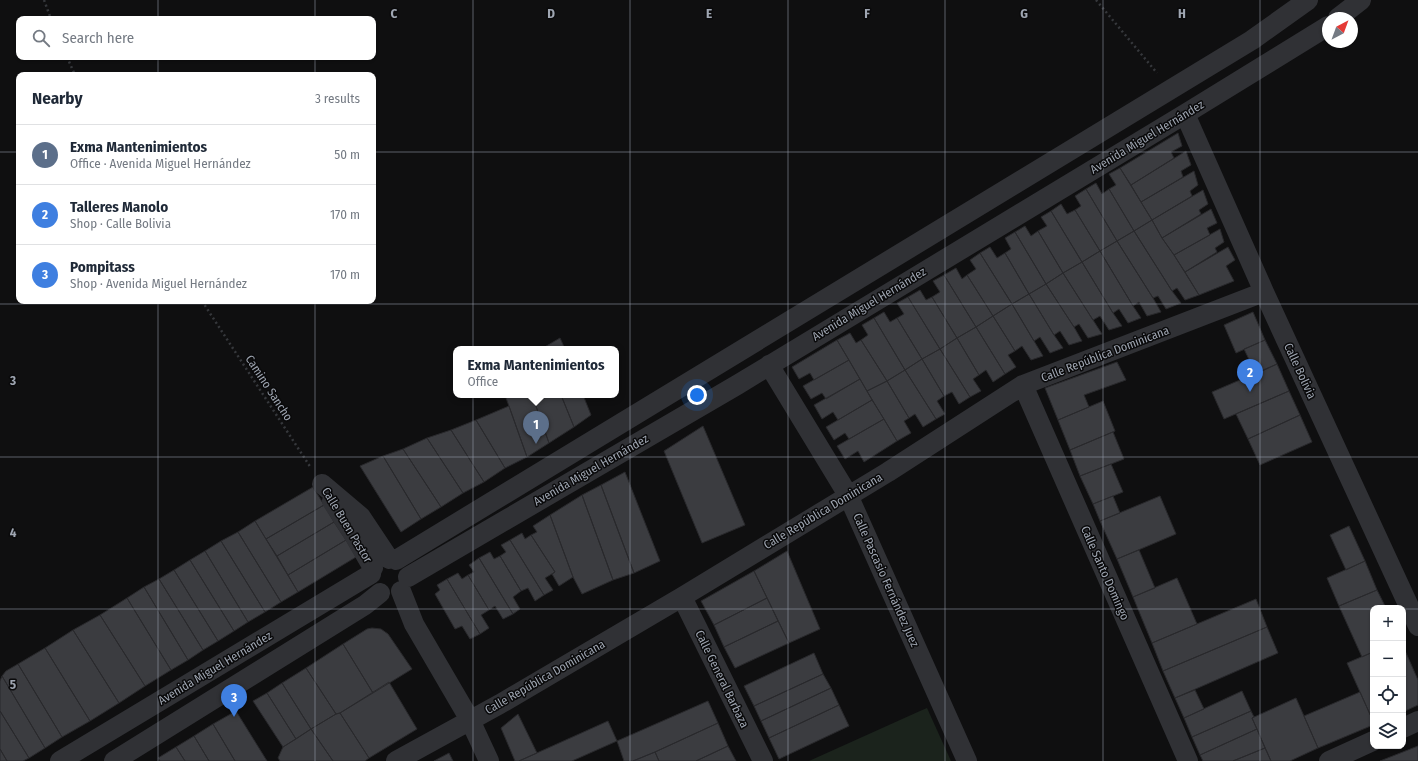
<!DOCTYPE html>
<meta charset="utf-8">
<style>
:root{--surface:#fff;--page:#f2f2f3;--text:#1f2937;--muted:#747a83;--line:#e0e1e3;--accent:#81612c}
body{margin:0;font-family:"Fira Sans Condensed",sans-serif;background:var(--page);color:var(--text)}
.controls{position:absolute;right:12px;bottom:12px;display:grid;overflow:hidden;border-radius:8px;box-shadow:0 1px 3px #0004}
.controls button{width:36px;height:36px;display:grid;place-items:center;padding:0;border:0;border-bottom:1px solid var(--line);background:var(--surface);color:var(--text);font:20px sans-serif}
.compass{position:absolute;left:1322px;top:12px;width:36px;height:36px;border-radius:50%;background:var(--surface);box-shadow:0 1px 3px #0004;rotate:41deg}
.you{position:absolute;left:697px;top:395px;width:14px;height:14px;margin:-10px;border:3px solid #fff;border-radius:50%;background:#1a73e8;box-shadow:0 0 0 6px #1a73e833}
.badge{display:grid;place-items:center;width:26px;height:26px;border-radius:50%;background:var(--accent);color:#fff;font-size:13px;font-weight:700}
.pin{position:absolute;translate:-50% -33px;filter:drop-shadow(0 1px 2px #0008)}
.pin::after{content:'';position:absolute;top:21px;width:14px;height:12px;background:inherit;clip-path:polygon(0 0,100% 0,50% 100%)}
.popup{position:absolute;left:453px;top:346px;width:166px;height:52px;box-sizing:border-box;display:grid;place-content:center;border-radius:8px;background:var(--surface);filter:drop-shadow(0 1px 3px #0005);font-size:13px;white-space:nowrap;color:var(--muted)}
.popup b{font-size:15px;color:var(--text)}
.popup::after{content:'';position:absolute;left:50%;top:100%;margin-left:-8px;border:8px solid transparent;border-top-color:var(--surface)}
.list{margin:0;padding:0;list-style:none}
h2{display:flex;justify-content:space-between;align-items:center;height:52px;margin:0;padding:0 16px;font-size:17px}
h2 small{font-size:13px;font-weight:400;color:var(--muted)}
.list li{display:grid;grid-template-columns:26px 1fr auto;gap:12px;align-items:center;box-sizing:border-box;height:60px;padding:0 16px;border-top:1px solid var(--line)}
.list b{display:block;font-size:15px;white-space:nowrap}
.list p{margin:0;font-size:13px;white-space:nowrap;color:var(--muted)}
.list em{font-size:13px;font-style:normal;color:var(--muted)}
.icon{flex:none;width:22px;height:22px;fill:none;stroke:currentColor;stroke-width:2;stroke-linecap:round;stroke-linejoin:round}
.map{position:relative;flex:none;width:1418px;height:761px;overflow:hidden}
.search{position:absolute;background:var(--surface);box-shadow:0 1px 3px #0004;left:16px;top:16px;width:360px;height:44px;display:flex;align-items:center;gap:10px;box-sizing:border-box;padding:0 14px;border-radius:8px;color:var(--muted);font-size:15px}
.panel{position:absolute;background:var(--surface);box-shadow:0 1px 3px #0004;left:16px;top:72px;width:360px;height:232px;border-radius:8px}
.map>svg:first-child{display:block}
.green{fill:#1b231c}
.building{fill:#3b3c40;stroke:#29292c}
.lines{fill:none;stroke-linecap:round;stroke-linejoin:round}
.path{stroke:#36383c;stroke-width:2.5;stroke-dasharray:2 3;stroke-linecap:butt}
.street{stroke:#303135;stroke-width:20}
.grid{fill:none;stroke:#9fa6b2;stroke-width:1;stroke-opacity:0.55}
.labels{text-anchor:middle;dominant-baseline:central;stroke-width:3;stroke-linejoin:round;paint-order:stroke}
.street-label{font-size:12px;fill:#9fa6b2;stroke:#0a0a0b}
.grid-label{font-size:13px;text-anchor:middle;font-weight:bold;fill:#9fa6b2;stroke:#0a0a0b;stroke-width:3;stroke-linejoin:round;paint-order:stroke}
</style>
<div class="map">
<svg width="1418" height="761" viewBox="0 0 1418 761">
<rect width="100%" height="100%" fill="#0f0f10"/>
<!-- green -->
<path class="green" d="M927,708L951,761H809L920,711Z"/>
<!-- building -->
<path class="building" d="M1178,133L1182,146L1171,152L1174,158L1131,185L1120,168Z
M1186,151L1191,165L1181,171L1183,177L1141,202L1131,185Z
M1120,168L1152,220L1134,231L1109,189L1116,185L1109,174Z
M1194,171L1198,185L1190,191L1192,196L1152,220L1141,202Z
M1096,183L1102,194L1109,189L1134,231L1117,241L1086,189Z
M1086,189L1117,241L1100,251L1075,210L1081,206L1075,196Z
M1203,190L1208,204L1199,210L1201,214L1162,238L1152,220Z
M1061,204L1067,214L1075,210L1100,251L1082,262L1051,211Z
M1211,209L1217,223L1207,228L1210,235L1174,255L1162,238Z
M1051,211L1082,262L1063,273L1038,231L1047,226L1041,217Z
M1152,220L1162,238L1174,255L1199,295L1185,300L1177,288L1172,291L1134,231Z
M1025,226L1031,236L1038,231L1063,273L1046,284L1015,232Z
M1220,229L1224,242L1215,248L1217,252L1185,272L1174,255Z
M1134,231L1172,291L1181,303L1166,309L1158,296L1153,298L1117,241Z
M1015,232L1046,284L1029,294L1005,253L1011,249L1005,238Z
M1117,241L1153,298L1161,312L1147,316L1139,302L1133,306L1100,251Z
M990,247L997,258L1005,253L1029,294L1012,304L980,253Z
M1228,247L1235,260L1226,266L1234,281L1199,295L1185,272Z
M1100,251L1133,306L1141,318L1128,323L1119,309L1113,313L1082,262Z
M980,253L1012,304L993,316L967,275L976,269L970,260Z
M1082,262L1113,313L1122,326L1109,330L1100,316L1093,320L1063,273Z
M956,268L962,279L967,275L993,316L976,327L944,275Z
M1063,273L1093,320L1102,334L1088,338L1079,324L1074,327L1046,284Z
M944,275L976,327L957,338L932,297L940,292L933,281Z
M1046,284L1074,327L1082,341L1069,345L1060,331L1054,335L1029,294Z
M920,290L926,300L932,297L957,338L940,349L908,297Z
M1029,294L1054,335L1063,348L1050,353L1040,337L1034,341L1012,304Z
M908,297L940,349L922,359L897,318L904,314L897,303Z
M1012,304L1034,341L1043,356L1031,360L1022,346L1015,351L993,316Z
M884,312L890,322L897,318L922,359L905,370L874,318Z
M1253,312L1265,340L1236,353L1224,325Z
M993,316L1015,351L1008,355L1016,367L1005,374L976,327Z
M874,318L905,370L887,381L861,340L868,335L862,325Z
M976,327L1005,374L993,382L986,370L979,375L957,338Z
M850,333L856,343L861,340L887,381L867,391L837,340Z
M560,338L565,349H543V348Z
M957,338L979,375L973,379L981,391L970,397L940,349Z
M837,340L849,360L814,380L810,373L799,379L792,367Z
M1265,340L1277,364L1256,374L1244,349Z
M940,349L970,397L959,404L952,392L944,396L922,359Z
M922,359L944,396L937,401L945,414L936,419L905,370Z
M849,360L860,379L826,399L822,393L811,399L803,386Z
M1117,362L1126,380L1084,395L1089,407L1058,420L1045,388Z
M1277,364L1289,391L1224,419L1212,392Z
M905,370L936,419L923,427L915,414L909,418L887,381Z
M860,379L872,400L838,420L833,412L822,419L814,405Z
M887,381L909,418L904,421L911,433L897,441L867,391Z
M1289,391L1300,415L1248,439L1236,414Z
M505,395H532L549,443L527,457Z
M532,395H561L574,427L549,443Z
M561,395H583L591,415L574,427Z
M872,400L884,419L849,439L845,433L834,440L826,427Z
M1103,401L1115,431L1070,450L1058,420Z
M509,406L527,457L505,468L476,420Z
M1300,415L1312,442L1260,465L1248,439Z
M884,419L897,441L864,462L858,451L845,459L837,446Z
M476,420L505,468L484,482L451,430Z
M703,426L745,525L702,543L664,451Z
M451,430L484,482L463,493L427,438Z
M1113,432L1124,459L1080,476L1070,450Z
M427,438L463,493L441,507L403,449Z
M403,449L441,507L421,519L383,456Z
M383,456L421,519L401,532L360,466Z
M1111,464L1123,492L1093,504L1080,476Z
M625,472L660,561L634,573L601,485Z
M601,485L634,573L613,580L582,495Z
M313,487L324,505L266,539L255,521Z
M582,495L613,580L582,594L573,577L550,515Z
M1113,496L1120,513L1100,521L1093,504Z
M1160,496L1176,534L1117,559L1100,521Z
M324,505L334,522L277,556L266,539Z
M550,515L573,577L559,586L552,574L555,572L531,535L537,532L533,526Z
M255,521L298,592L281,602L238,532Z
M334,522L346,540L288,575L277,556Z
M1349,526L1365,561L1346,570L1330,535Z
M238,532L281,602L265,612L221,541Z
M522,533L525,539L531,535L555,572L545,578L553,590L544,595L510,540Z
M346,540L356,557L298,592L288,575Z
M510,540L544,595L535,601L528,588L521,591L500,556L506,552L501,545Z
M221,541L265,612L248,622L205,551Z
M1139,550L1155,588L1133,597L1117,559Z
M205,551L248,622L234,631L190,560Z
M787,551L820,629L789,643L754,571Z
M490,552L494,559L500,556L521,591L513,597L520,609L513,614L479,558Z
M479,558L513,614L503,619L495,606L489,610L468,575L474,572L469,565Z
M190,560L234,631L218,641L174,570Z
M1365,561L1377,590L1339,606L1327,578Z
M174,570L218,641L203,650L159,579Z
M754,571L767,598L714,625L701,601Z
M458,573L462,579L468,575L489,610L481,615L489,628L480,634L447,579Z
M1177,578L1197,624L1152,643L1133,597Z
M159,579L203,650L188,660L144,587Z
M447,579L480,634L470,639L462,626L455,629L435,594L440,590L437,585Z
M144,587L188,660L171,670L127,598Z
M1377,590L1386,608H1373V652L1362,657L1339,606Z
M127,598L171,670L145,686L100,615Z
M767,598L778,621L724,647L714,625Z
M1256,599L1267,627L1163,671L1152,643Z
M100,615L145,686L119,703L73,630Z
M778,621L789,643L735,668L724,647Z
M1267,627L1278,653L1175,698L1163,671Z
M372,628L381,629L388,634L412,669L373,693L343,644L367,629Z
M73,630L119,703L90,721L45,648Z
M343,644L373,693L340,713L336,714L306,668Z
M1403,646L1418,680V705L1403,712Z
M45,648L90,721L62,737L18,664Z
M1373,652V721L1347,663Z
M814,653L823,674L754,706L744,686Z
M18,664L62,737L45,748L2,676L6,671Z
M306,668L336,714L311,729L282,683Z
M823,674L831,688L761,721L754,706Z
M2,676L45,748L29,758L0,711V681Z
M389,682L417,729L369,758L340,713Z
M282,683L311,729L296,739L267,693Z
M831,688L839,705L769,738L761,721Z
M1195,690L1204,709L1184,718L1175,698Z
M1242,691L1251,711L1192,737L1184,718Z
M1360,692L1373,721V725L1318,748L1304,716Z
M267,693L296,739L283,747L253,701Z
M1296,698L1318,748L1290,761H1271L1252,718Z
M708,701L718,723L655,752L633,761H624L617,741Z
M839,705L849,726L779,759L769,738Z
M0,711L29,758L23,761H7L0,749Z
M236,711L267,761H235L213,724Z
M1251,711L1254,717L1252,718L1257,729L1200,755L1192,737Z
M340,713L369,758L365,761H333L311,729L336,714Z
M518,714L537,753L519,761H515L501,728Z
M608,721L617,741L572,761H519Z
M718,723L728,746L696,761H659L655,752Z
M213,724L235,761H209L194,736Z
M311,729L333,761H280L278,758L283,747Z
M1257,729L1265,748L1233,761H1203L1200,755Z
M194,736L209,761H185L176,747Z
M728,746L736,761H696Z
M1418,746V761H1380Z
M176,747L185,761H160L158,758Z
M1265,748L1271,761H1233Z
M0,749L7,761H0Z
M655,752L659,761H633Z
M449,753L453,761H434Z"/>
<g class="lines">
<!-- path -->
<path class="path" d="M44,0L51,19
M1096,0L1157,73
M67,57L75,75
M202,301L311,468"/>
<!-- street -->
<path class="street" d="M1338,18L1361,0
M1185,114L1264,292L1418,626
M769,365L848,495L967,761
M1023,385L1188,761
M322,484L361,517L389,559
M332,501L354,535L373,568
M396,560L1252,40L1308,0
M408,577L737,385L1185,114L1328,26
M401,591L414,624L470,720L489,761
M682,597L763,761
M1403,728L1418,721
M60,761L371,574
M114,761L365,605L380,593
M396,761L500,704L682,597L888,472L1023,385L1264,292
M1329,761L1373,741"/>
</g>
<!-- grid -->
<path class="grid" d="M158,0V19M315,0V19M473,0V761M630,0V761M788,0V761M945,0V761M1103,0V761M1260,0V761M158,57V75M315,57V75M0,152H19M373,152H1418M158,301V761M315,301V761M0,304H1418M0,457H1418M0,609H1373M1403,609H1418"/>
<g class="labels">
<!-- street labels -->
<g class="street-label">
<text transform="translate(1147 137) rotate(-31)">Avenida Miguel Hernández</text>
<text transform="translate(869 304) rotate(-31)">Avenida Miguel Hernández</text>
<text transform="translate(1105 354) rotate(-21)">Calle República Dominicana</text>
<text transform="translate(1300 371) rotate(65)">Calle Bolivia</text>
<text transform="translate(269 388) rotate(57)">Camino Sancho</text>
<text transform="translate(591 470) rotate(-30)">Avenida Miguel Hernández</text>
<text transform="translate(823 511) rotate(-31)">Calle República Dominicana</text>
<text transform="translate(347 525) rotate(59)">Calle Buen Pastor</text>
<text transform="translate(1105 573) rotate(66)">Calle Santo Domingo</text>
<text transform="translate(886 580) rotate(66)">Calle Pascasio Fernández Juez</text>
<text transform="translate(215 668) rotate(-31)">Avenida Miguel Hernández</text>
<text transform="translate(545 677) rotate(-30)">Calle República Dominicana</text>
<text transform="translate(722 679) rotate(64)">Calle General Barbaza</text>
</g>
</g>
<g class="grid-label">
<text x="394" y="18">C</text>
<text x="551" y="18">D</text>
<text x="709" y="18">E</text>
<text x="867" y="18">F</text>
<text x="1024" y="18">G</text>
<text x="1182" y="18">H</text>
<text x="13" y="385">3</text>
<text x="13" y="537">4</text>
<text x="13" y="689">5</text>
</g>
</svg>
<div class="controls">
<button>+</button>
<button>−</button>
<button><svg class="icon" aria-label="locate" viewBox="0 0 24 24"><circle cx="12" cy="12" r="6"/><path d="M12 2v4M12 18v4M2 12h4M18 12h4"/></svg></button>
<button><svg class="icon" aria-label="layers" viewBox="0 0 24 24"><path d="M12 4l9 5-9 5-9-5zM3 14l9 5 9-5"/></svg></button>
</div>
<svg class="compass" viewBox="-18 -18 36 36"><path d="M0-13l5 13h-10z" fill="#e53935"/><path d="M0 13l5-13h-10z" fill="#747a83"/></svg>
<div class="you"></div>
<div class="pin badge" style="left:536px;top:444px;background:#5c6f8a">1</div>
<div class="popup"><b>Exma Mantenimientos</b>Office</div>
<div class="pin badge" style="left:1250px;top:392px;background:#3f7fe0">2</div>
<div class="pin badge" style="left:234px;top:717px;background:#3f7fe0">3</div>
<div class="search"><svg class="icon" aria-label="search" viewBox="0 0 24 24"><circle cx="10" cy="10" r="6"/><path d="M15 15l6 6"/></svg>Search here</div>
<section class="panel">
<h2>Nearby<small>3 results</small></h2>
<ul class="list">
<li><span class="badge" style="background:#5c6f8a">1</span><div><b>Exma Mantenimientos</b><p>Office · Avenida Miguel Hernández</p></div><em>50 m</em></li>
<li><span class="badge" style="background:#3f7fe0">2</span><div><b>Talleres Manolo</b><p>Shop · Calle Bolivia</p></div><em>170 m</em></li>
<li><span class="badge" style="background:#3f7fe0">3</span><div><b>Pompitass</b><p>Shop · Avenida Miguel Hernández</p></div><em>170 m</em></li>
</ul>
</section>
</div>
